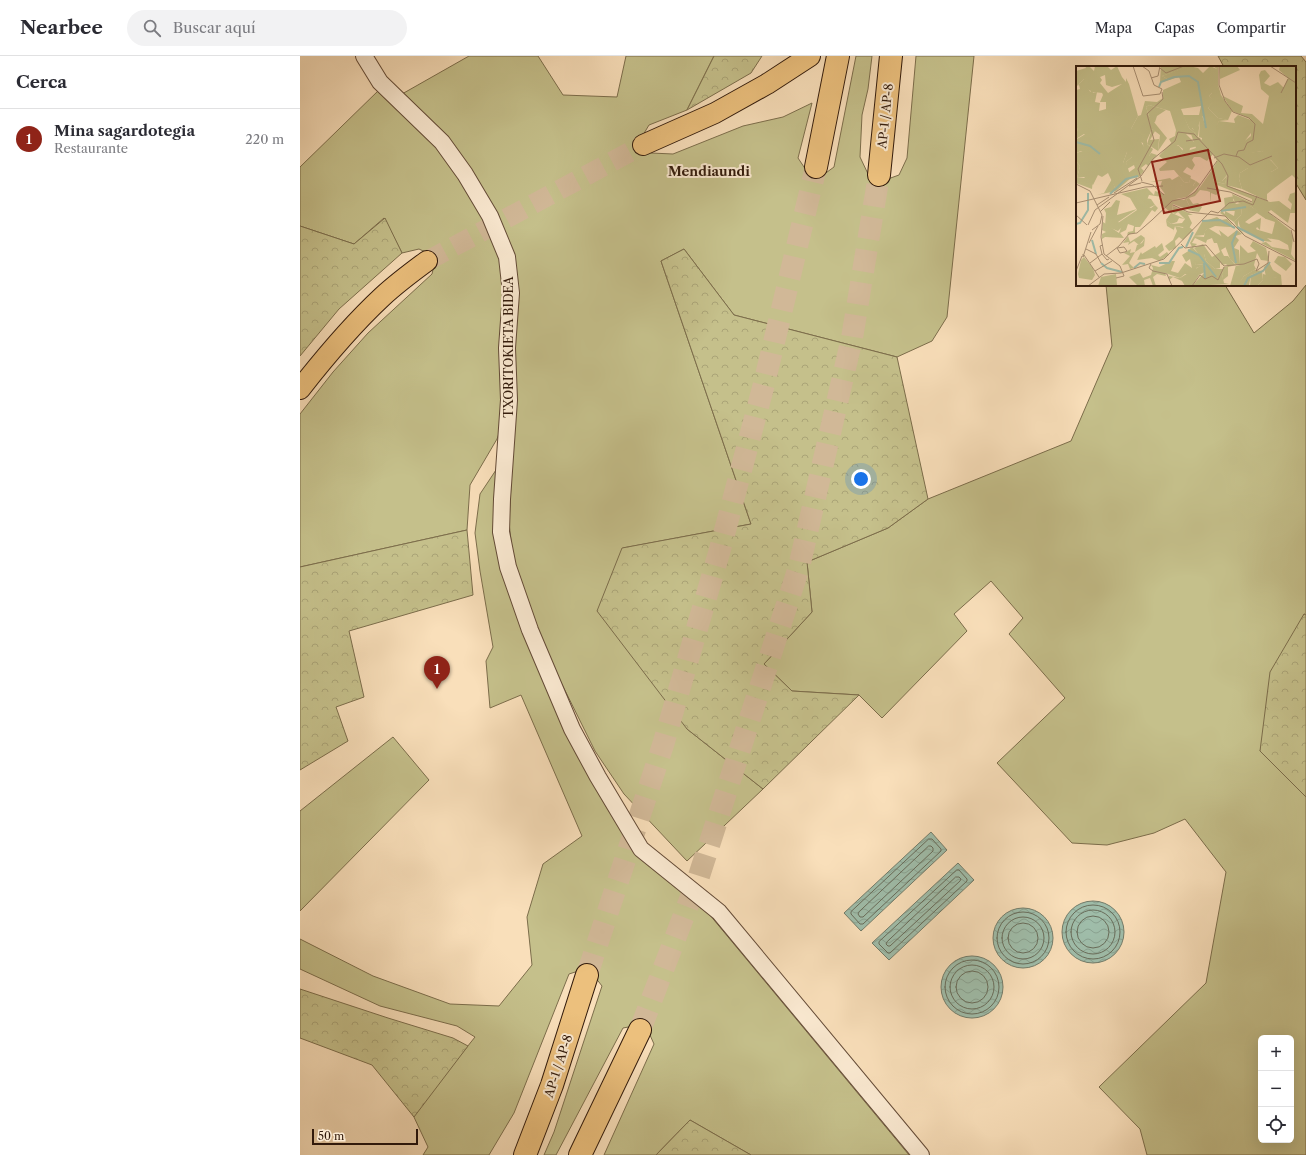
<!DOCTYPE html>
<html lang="es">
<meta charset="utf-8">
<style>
:root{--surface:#fff;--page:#f2f2f3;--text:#2b2b33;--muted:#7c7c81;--line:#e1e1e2;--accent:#8f2418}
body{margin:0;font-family:"Libre Caslon Text",serif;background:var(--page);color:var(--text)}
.controls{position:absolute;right:12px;bottom:12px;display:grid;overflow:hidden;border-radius:6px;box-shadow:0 4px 16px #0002}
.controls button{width:36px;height:36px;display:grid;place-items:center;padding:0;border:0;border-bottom:1px solid var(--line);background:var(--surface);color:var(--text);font:20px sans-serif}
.scale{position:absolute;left:12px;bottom:10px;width:106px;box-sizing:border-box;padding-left:4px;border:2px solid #321a0b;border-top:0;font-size:11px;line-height:14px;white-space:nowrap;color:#321a0b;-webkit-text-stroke:3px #fbead2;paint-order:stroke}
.you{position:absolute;left:561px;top:423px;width:14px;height:14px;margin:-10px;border:3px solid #fff;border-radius:50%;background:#1a73e8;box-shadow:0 0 0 6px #1a73e833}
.badge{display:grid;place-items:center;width:26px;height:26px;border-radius:50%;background:var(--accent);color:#fff;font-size:13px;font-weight:700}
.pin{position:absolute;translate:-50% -33px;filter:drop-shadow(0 1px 2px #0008)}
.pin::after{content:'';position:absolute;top:21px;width:14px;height:12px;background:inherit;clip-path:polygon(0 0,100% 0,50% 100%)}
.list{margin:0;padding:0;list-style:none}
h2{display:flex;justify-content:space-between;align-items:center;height:52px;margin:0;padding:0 16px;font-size:17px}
h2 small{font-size:13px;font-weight:400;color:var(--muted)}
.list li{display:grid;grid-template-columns:26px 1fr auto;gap:12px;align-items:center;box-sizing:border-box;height:60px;padding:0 16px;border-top:1px solid var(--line)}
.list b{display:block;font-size:15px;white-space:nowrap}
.list p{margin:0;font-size:13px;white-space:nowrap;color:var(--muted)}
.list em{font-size:13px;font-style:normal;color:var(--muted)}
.icon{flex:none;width:22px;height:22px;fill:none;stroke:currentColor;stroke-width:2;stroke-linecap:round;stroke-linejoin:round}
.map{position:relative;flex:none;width:1006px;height:1099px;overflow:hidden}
header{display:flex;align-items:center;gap:24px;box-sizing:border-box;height:56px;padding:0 20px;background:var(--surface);border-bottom:1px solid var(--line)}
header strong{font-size:19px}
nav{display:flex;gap:22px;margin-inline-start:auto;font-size:14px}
.search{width:280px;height:36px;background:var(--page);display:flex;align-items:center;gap:10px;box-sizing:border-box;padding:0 14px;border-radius:22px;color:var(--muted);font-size:15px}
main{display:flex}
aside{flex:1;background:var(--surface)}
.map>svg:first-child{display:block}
.green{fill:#c5c08b;stroke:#7c6d4b;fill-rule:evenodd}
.forest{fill:url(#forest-crowns);stroke:#7c6d4b}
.water{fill:url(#water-waves);stroke:#737c6a}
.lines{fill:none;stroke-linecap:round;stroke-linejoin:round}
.shore{stroke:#686c5a;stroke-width:1}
.major-tunnel{stroke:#d1b897;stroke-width:20;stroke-dasharray:20 10;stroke-linecap:butt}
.highway-tunnel{stroke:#d1b897;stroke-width:22;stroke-dasharray:22 11;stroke-linecap:butt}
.minor-casing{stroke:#644b37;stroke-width:18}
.major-casing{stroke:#321a0b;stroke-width:22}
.highway-casing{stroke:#321a0b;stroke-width:24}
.minor{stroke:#fbead2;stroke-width:16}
.major{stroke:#ecc07d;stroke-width:20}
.highway{stroke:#ecc07d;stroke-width:22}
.labels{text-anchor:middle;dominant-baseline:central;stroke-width:4;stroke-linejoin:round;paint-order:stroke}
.street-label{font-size:12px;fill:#321a0b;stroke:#fbead2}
.neighbourhood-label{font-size:13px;font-weight:bold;fill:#321a0b;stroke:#fbead2}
.inset-river{fill:none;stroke:#9fbdaa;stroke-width:2}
.inset-road{fill:none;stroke:#a99074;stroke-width:1}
.view{fill:#8f2418;fill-opacity:0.15;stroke:#8f2418;stroke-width:2}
.inset-edge{fill:none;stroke:#321a0b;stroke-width:2}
</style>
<header>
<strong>Nearbee</strong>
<div class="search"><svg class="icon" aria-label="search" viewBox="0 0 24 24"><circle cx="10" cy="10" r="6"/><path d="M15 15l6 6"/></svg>Buscar aquí</div>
<nav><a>Mapa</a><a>Capas</a><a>Compartir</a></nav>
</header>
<main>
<aside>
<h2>Cerca<small></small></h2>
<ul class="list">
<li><span class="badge">1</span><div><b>Mina sagardotegia</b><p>Restaurante</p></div><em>220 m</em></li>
</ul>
</aside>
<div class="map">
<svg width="1006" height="1099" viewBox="0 0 1006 1099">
<defs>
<pattern id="forest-crowns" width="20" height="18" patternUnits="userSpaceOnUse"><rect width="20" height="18" fill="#c5c08b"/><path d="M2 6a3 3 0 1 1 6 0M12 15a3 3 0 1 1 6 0" fill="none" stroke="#aaa477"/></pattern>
<pattern id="water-waves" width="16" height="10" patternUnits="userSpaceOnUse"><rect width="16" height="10" fill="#9fbdaa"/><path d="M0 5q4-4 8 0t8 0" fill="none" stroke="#89a291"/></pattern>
</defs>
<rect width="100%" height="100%" fill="#f9dfba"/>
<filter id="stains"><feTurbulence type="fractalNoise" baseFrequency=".005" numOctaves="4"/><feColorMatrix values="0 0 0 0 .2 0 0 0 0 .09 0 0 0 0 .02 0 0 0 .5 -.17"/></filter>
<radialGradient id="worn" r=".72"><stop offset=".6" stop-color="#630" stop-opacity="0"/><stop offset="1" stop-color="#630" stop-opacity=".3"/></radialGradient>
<!-- green -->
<path class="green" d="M169,0H238L263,39L317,41L326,0H414L387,54L349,69L340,84L351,97L373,98L443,70L483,61L512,47L498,102L506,114L523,119L534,111L556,0H572L568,33L562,59L560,101L569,120L585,124L599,119L607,102L616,0H674L647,261L632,285L597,301L434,259L384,193L361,205L451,468L323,492L387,673L463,733L387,805L324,738L295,695L244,592L213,501L209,467L213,390L200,173L102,38Z
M80,33L136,87L185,164L199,196L204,222L203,367L197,383L170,429L167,474L0,511V358L33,316L68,277L132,218L136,201L119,193L102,197L84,162L54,188L0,170V111Z
M806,229H925L954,277L993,245L1006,229V559L1004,558L960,695L1006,741V1099H847L840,1073L799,1031L906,927L926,816L885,763L854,777L807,789L772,787L697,707L765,642L709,578L723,562L691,525L654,558L667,575L582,662L559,639L492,635L464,608L512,556L507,506L588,472L628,443L771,385L812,290ZM961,982H991V1084H961Z
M200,408L195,474L282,708L307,752L339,801L409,858L609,1099H451L390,1064L356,1099H304L354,988L345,968L323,972L256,1099H244L254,1076L302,930L288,912L269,918L214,1057L189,1099H123L128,1091L113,1059L175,981L157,970L80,950L0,913V883L73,920L150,948L199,950L232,909L227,861L243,808L282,780L221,639L190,652L186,605L193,591L180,515L175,477L180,438Z
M93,681L129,724L0,855V755Z"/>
<!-- forest -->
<path class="forest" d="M414,0H462L451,17L387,54Z
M918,0H1001L1006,6V144L995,126V11H924Z
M85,162L102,197L39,253L0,300V170L54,188Z
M384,193L434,259L597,301L628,443L588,472L507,506L512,556L464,608L492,635L559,639L463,733L387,673L297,555L322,492L451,468L361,205Z
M167,474L173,539L49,575L64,641L36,651L48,685L0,714V511Z
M1004,558L1006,559V741L960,695L970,616Z
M0,933L88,962L153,982L168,990L114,1061L72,1009L0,982Z
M390,1064L451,1099H356Z"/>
<!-- water -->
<path class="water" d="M631,776L647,794L561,875L544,857Z
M658,807L674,824L589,904L572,887Z
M762 876a31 31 0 1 1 62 0a31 31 0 1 1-62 0Z
M693 882a30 30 0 1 1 60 0a30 30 0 1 1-60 0Z
M641 931a31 31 0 1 1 62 0a31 31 0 1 1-62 0Z"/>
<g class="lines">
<!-- shore -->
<path class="shore" d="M629,783H632L641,793V795L563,868H560L551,858V856Z
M629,790H631L633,792V795L563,861H560L558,858L559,856Z
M657,814H659L667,823V825L590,897H588L579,888V886Z
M656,821H659L661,823L660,825L590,890H588L586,888L587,886Z
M766 876a27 27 0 1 1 54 0a27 27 0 1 1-54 0Z
M771 876a22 22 0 1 1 44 0a22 22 0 1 1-44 0Z
M697 882a26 26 0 1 1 52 0a26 26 0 1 1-52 0Z
M777 876a16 16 0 1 1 32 0a16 16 0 1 1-32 0Z
M702 882a21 21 0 1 1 42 0a21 21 0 1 1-42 0Z
M708 882a15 15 0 1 1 30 0a15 15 0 1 1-30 0Z
M645 931a27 27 0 1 1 54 0a27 27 0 1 1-54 0Z
M650 931a22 22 0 1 1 44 0a22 22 0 1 1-44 0Z
M656 931a16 16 0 1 1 32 0a16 16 0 1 1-32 0Z"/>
<!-- major-tunnel -->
<path class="major-tunnel" d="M127,205L343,89"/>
<!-- highway-tunnel -->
<path class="highway-tunnel" d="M287,919L363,689L419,497L464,328L516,111
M340,974L399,820L499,511L552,282L579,119"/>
<!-- minor casing -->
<g class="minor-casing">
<path id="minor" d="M64,0L80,26L142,86L165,118L190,160L207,201L211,237L207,292L209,344L202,443L201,476L208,511L230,574L272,673L298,721L341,793L419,856L621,1099"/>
</g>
<!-- major casing -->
<g class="major-casing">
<path id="major" d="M343,89L415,57L467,28L510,0
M0,333C25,301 52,269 82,241C96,228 112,216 127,205"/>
</g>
<!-- highway casing -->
<g class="highway-casing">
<path id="highway" d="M516,111L538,0
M579,119L591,0
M225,1099L252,1029L287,919
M280,1099L340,974"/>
</g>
<!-- minor -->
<use href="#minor" class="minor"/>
<!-- major -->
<use href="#major" class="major"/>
<!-- highway -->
<use href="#highway" class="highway"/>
</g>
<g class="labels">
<!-- street labels -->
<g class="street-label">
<text transform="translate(585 60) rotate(-84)">AP-1 / AP-8</text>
<text transform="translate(208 291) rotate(-90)">TXORITOKIETA BIDEA</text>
<text transform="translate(258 1010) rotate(-72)">AP-1 / AP-8</text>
</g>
<!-- neighbourhood labels -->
<g class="neighbourhood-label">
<text x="409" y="115">Mendiaundi</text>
</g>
</g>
<!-- overview -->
<g transform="translate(776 10)">
<rect width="220" height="220" fill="#f9dfba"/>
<path d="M9,0H13L18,5L19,0H31L35,4L41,0L46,11L50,16V12L53,18L62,50L55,63H50L59,65L73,90L75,87L81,89L72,100L70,98L65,102L68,105L63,111L55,112L52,107L59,102L58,99L51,103L50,96L56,91V87L51,86L47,97L48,115L39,122L32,107L26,111L22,109L17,119L8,111L1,112L4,100L0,95V87L17,82L21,75H17L8,68L0,73L2,59L0,60V24L4,23L3,19L11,21L15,27L21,26L19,36L24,37L23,45L30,43V36H24L27,29L23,20L8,13L0,21V5L10,2ZM29,9L30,19L36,21L46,18L32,27L24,17L26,14L24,11ZM85,0H111L112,1L86,10L93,14L84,16ZM137,0H142V18L145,29L156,45L152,54L142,52L132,42L137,35L133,30L142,21L140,17L141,3ZM143,0H161L164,4L144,13ZM204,0H220V31L208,21L212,12L203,4ZM73,39L90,44L81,50L79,56L77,57L73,50L70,41ZM107,49H126L130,62H139L143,55L159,57L158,53L162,49L175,54V67L165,80V88L186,85L202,102L195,106L172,102L164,107L163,113L166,123L150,119L194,136L203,135L215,144L212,157L195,144L192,146L214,164L217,172L215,188L220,195L185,177L190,176L196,181L213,184L212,179L203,174L190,172L179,163L196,168L199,156L190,153L176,141L162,137L164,135L159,137L156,128L176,137V133L141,119L144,126L140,129L135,127L134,138V126L131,125L124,124L119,130L110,133L116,145L97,138L96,147L109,153L103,152L101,156L95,158L90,154L95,147L84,137L86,131L73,129L69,139L75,142L79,139L82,142L79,146L76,144L64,161H59V167L51,169L52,166L57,165L58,160L52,158L50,164L44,167L48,172L29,171L26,173V168L30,166L26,164L27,156L43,167L46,159L42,157L61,144L54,132L45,128L71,122L78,129L79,125L89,128L84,121L86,115L74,116L94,112L96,114V122L106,119L117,120L120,115L124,118L111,131L100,133L108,134L124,121L138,101L141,95L137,88L131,95L124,91H118L116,94L119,99L116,104L111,101L107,106L115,110L113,117L108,116L98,104L84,105L83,103L91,96L83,90L95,77L103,80L107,85L105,87L120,82L115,68L110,69L115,68L120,69L126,74V72L123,71L124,55L122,61L116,62L119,65L120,68L113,62ZM141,104H145L144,114L146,115L151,109L149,118L137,115ZM76,63L79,65L74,74L83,73L82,85L71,78ZM166,142L165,149L158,156L144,147L146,145L149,148V145L158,150L159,144ZM99,160L112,163L113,161L117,164L107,174L103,171L99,175L100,182L93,185L89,180L97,174L101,165ZM132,162L147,171L150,181L145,184L148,190H152L160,200L164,199V179L172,187L180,185L174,180L177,175L190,182L193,195L185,194L181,187L178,199L180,203L168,210L162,219L154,220L160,199L152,201V210L147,214L146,208L148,201L152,200L150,198L146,199L144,196V202L139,203L130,195L128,188V198L120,199L112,184L116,181L114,177L118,170L128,171L129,165ZM119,172L130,177L131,174L136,172L138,177H141L144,186L136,191L127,178L118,182L122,187L117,182L121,178L116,177ZM65,169L69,172L63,179L58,175L52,179L53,176L47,177L52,170L54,176ZM86,177L88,184L82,189L84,191L91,186L93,189L83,195L76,192L61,194L65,186L66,188L79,180L80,182ZM202,190L209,191L216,198L210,205L198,196ZM8,191L17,202L19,209L16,214L3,212L2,208L5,194ZM193,196L197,204L205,209L206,220H201V212L190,211L188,201ZM126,199L129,206L123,209L116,220H109L106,215L97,211L93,214V210L104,212ZM186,205L187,214L181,220H174L175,209ZM40,208L41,219L22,220L25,211Z" fill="#c5c08b" fill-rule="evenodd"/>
<path d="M113,0L122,2L127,7L134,0L141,3L142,21L140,28L136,27L133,30L138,35L132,42L142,52L153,54L143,55L140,62H130L128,51L123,49L125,40L105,43L113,62L120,68L116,61H122L124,55L122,70L110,68L122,80L114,82L112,91H108L104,90L107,83L102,79L97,80L93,73L99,70L100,64L94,45L73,39L70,41L73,50L91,72L82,85L84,69L76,63L71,74V78L77,83L73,90H68L67,77L59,74L58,65L50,68V63H55L62,50L65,49L69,35L81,36L87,32V24L105,16L103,11L93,14L86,10ZM189,4L194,10L188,17L194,20L202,16L207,21H216L215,26L220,27V113L216,109L201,120L191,128V135L166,123L163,113L164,107L172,102L190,99L195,106L202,102L195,94L189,92L186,85L165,89V86L159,82L175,70V53L156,45L147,30L167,40L165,47L176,48L187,58L193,30L185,23L183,9L185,5ZM8,8L11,13L25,20L27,27L17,26L14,37L10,30L15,25L2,19L8,13L6,9ZM3,58L1,65L4,67L1,73L13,66L17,68V75H22L21,80L17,82L21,86L19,88L5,85L0,87V60ZM51,86H56V91L50,96L55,112L40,125L21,129L28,127L36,113L39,122L48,115L43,111L41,102L47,97ZM0,95L4,100L1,112H17L16,123L0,117ZM140,104H145L146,115L151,110L149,118L137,115ZM103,110L108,116L113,117L114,112L120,115L113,126L109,125L106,119L94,127L96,114ZM220,126V147H214L216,138L212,134L214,128ZM159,130L157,134L160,138L166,137L176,141L190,151V153L181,147L169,156L173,158L185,152L184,164L181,161L180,163L196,176L188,175L170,166L164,161L162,154V160L168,168L162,163L158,156L165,149L166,142L159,145H144L149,141L148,132ZM69,132L75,133L79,139L68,144ZM113,132L117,138L122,137L126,141L123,146L116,145L110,133ZM40,134L44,135L41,149L61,143L42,156L48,159L42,165L29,160L30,147L28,143L35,141ZM97,140L117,149H112L116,157L110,168L107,161L99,160L97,167L98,164L91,160L90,154L95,158L106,157L109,153L102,146L99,148L96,146ZM141,151L145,154L151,153L156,158L154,161L139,160L130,164L128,169L118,170L126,156ZM143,164L152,171L161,164L166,168L159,170L163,174L158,182L163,184L164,198L160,199L154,193ZM69,172L68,180L59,186L53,197L58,202L54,203L52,198L46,199L54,190L48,187L55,183L54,187L59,186L61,179L66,177ZM114,184L117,186L120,199L128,198V188L130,195L139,203H148L146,208L148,217L153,218L116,220L129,206L126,200L120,202L122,208L119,209L109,208L104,212L89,207L90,210L81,208L77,211L80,220H77L74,212L68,214L69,220H62L53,211L64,207L67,212L75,209L77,202L75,199L83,201L96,195H99L95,205L102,207L109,197L116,202L114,193L110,196L106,189ZM178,204L186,205L175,209L173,219L171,220H155V216L161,219L168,210ZM187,208L201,212V220H181L187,214Z" fill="#c5c08b"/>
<path class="inset-river" d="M83,21L85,16L98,11L113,10L122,16L130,62M0,76L14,80L24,88M34,128L50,113L62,110M145,145L170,141M126,155L144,154L159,162M0,158L4,157L12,144V127M161,161L188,175M16,174L20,188M110,181L117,166M112,184L123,189L140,211M25,197L31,202L46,206M83,197H93L103,182L107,181M128,197L129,212M160,197L156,177L161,165M58,202L64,197L69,198M168,220L172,212L187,205L194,196"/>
<path class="inset-road" d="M57,0L67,30L84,28L86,23L78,19L73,5L66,0M143,0V19L149,35L157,46L173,52L179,58L177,74L171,77L168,84L162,85L160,90M194,0L220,17M84,2L90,7L108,0M75,12L82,10L84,0M205,27L212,13M110,75L124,73M138,92L148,88L163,91L174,99L196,90M65,110L77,93L99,75L102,66L118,68L146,98L152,110L151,120L192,135M66,115L62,103L78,74L71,48L87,33L86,26M65,116L77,119L88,129M0,118L14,125L26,149L24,158L16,164M53,120L65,117M131,122L154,126L176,136M38,127L61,112M0,137L69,121L87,120M21,139L33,131M97,139L112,146L149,150L169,170L220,196M24,146L34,136M192,146L220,166M142,147L153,137L167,135L177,139L181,130M0,149L11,159M27,150L25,171L28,188L44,200L48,210L40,212M12,159L19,144L64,111M215,164L218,176M13,177L22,160M105,178L109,182L130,179L148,200L168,198L181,193L183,198L180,205L192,197L193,185M27,179L24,180L26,188L31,194L33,193M48,181L51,185L49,186L44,187L41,182ZM10,183L20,188L25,197M7,188V191L15,166M8,189L23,211M30,190L43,180L53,168L61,167L76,154L96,135L110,132L119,126L141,95M14,197L26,188M75,198L73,202L77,205L91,208L96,220M0,205L6,190M19,205L36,195M12,220L28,208L45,207L88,193L135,145L142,147M116,220L124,209L129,213L136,210L142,214L148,201"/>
<path class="view" d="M132,84L144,135L88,147L76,96Z"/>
<rect width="220" height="220" class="inset-edge"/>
</g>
<rect width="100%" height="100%" filter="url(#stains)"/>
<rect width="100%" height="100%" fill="url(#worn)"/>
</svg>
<div class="controls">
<button>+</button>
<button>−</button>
<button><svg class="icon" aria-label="locate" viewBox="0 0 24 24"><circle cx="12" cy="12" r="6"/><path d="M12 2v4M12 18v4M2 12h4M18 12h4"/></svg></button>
</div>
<div class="scale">50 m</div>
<div class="you"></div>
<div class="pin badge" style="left:137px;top:633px">1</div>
</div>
</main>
